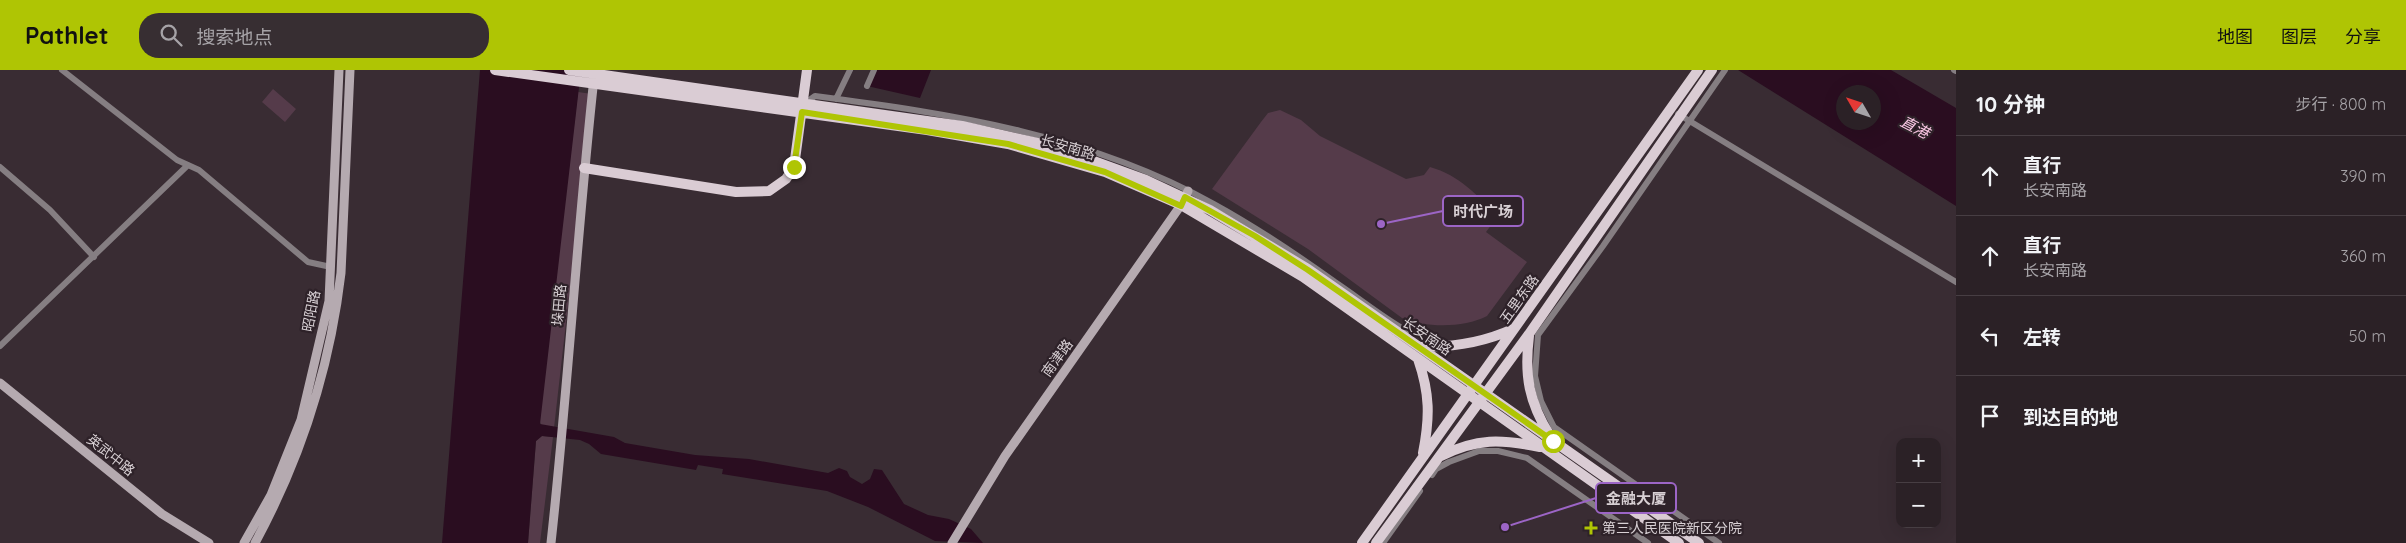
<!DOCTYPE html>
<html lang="zh">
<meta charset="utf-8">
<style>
:root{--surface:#2b2126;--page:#372e32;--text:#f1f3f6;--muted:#a6a3a7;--line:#473e43;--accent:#afc504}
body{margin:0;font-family:Quicksand,"Noto Sans SC",sans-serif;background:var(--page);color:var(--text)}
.controls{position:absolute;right:15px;bottom:15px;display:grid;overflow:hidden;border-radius:10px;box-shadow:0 5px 20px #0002}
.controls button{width:45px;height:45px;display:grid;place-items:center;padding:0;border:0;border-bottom:1px solid var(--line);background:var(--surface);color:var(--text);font:25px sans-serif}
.compass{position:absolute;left:1836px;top:15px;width:45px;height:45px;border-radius:50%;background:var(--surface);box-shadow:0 5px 20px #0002;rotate:309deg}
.stop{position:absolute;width:15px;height:15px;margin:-11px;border:4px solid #afc504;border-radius:50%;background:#fff}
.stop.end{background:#afc504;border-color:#fff;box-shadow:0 1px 5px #0008}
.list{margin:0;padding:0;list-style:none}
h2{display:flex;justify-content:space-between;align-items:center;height:65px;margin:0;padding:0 20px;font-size:21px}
h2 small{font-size:16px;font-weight:400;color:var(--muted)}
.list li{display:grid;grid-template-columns:32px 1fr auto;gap:15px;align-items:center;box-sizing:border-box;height:80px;padding:0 20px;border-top:1px solid var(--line)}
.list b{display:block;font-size:19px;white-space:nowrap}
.list p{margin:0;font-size:16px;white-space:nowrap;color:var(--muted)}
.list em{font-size:16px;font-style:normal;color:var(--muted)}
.icon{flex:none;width:28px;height:28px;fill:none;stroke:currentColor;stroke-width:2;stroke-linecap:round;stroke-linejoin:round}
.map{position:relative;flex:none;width:1956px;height:473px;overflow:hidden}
header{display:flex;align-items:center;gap:30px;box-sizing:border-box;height:70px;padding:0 25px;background:var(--accent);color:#111}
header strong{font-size:24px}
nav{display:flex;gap:28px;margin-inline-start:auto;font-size:18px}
.search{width:350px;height:45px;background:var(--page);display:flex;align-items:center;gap:12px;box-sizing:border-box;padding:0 18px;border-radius:20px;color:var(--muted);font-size:19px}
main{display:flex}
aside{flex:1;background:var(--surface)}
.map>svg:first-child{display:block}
.green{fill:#553b4a}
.water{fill:#2a0d20;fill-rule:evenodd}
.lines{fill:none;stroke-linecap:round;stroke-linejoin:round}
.street{stroke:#857e82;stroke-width:6}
.secondary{stroke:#b5aab0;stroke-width:9}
.primary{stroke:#daccd4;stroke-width:10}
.route{stroke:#afc504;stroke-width:6}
.poi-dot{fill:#afc504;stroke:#2e2229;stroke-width:2}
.labels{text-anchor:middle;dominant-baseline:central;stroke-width:4.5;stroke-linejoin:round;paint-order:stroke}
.street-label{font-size:14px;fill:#d8d0d4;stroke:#2e2229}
.poi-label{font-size:14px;fill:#d8d0d4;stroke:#2e2229;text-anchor:start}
.water-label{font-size:15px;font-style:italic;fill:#fbc8e5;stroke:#2e2229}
.leader{fill:none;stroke:#9c65c6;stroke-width:2}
.callout-dot{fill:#9c65c6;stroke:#2e2229;stroke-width:2}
.callout{fill:#2e2229;stroke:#9c65c6;stroke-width:2}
.callout-label{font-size:15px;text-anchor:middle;font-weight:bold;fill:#d8d0d4}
</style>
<header>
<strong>Pathlet</strong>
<div class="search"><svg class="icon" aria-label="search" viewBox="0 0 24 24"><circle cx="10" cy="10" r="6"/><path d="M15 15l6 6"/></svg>搜索地点</div>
<nav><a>地图</a><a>图层</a><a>分享</a></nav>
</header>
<main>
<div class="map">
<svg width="1956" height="473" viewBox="0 0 1956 473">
<rect width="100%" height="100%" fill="#392c33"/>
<!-- green -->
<path class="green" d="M273,19L296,39L285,52L262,32Z
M578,22L592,24L554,358L542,356L539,350Z
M1280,40L1301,50L1320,66L1406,109L1424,105L1430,97C1459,105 1477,125 1498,146L1486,162L1527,192L1487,246C1464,258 1426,258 1402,248L1308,179L1212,119L1261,52L1268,43Z
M542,366L553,367L540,473H528L536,371Z"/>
<!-- water -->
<path class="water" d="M480,0H581L540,354L614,367L625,373L695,385L749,389L828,403L839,398L847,401L850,407L862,414L870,409L874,399L882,400L904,434L928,445L949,449L971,459L983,473L935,471L868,437L827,421L722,404L723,399L698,395L696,400L601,384L589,374L580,370L542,366L536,371L528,473H442Z
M874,0H931L920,28L867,16Z
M1738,0H1891L1956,38V136ZM1874,22V52H1844V22Z"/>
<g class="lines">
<!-- street -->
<path class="street" d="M62,0L177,90L199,100L308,192L331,197
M1954,0L1956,1
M867,16L874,0
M836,29L850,0
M804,34L815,26C954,44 1090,65 1214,134C1256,157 1296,184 1335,212C1359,228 1382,247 1407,261
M1678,44L1956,212
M0,97L50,140L94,187
M0,276L188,95
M1432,405L1436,399L1449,392L1479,381H1498L1527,388L1648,473
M1383,473L1420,421
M1719,473L1554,357L1541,331L1535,306L1538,265L1603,176L1725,0"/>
<!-- secondary -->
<path class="secondary" d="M0,313L162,444L209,473
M244,473L271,425L301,350L329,231L339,0
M255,473C300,390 330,297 341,203L350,0
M551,473C568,318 577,163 594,8
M952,473L1005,386L1181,135L1188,121"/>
<!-- primary -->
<path class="primary" d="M495,0L927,60L1008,74L1105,102L1181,135L1303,207L1679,473
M569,0L962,56L1055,77L1146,110L1210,140L1308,199L1699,473
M584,98L736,122L769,121L786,109L794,97L807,0
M1529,266C1524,306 1529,332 1550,366
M1418,276C1452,278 1482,273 1513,259
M1418,289C1430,324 1430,347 1423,383
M1441,386C1477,368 1501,369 1540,377
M1362,473L1698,0
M1376,473L1529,264L1712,0"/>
</g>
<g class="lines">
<!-- route -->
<path class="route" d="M794,97L802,42L1008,74L1105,102L1181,136L1185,127L1255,166L1308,200L1553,371"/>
</g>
<!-- markers -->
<path class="poi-dot" d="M1588.5 450.5h5v5h5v5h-5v5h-5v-5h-5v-5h5z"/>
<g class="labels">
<!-- street labels -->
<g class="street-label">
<text transform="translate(1068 77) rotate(16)">长安南路</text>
<text transform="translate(1519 229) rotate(-55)">五里东路</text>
<text transform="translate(559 235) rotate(-85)">垛田路</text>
<text transform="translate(311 241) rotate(-79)">昭阳路</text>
<text transform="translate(1427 266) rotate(34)">长安南路</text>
<text transform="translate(1057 288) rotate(-54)">南津路</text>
<text transform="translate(111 385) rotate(39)">英武中路</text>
</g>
<!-- poi labels -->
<g class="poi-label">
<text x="1602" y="458">第三人民医院新区分院</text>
</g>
<!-- water labels -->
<g class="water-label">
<text transform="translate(1915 57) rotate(27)">直港</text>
</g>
</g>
<!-- callouts -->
<path class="leader" d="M1381 154L1443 141M1505 457L1596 428"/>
<g class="callout-dot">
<circle cx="1381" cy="154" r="5"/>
<circle cx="1505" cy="457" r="5"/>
</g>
<g class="callout">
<rect x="1443" y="126" width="80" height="30" rx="5"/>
<rect x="1596" y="413" width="80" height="30" rx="5"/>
</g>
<g class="callout-label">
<text x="1483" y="147">时代广场</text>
<text x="1636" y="434">金融大厦</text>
</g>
</svg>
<div class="controls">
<button>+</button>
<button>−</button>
</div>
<svg class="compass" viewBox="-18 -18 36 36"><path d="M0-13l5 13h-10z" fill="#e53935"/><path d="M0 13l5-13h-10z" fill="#a6a3a7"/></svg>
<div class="stop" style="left:1553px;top:371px"></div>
<div class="stop end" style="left:794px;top:97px"></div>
</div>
<aside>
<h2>10 分钟<small>步行 · 800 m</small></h2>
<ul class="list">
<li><svg class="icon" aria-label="ahead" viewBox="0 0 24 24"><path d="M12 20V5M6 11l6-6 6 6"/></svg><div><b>直行</b><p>长安南路</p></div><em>390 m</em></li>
<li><svg class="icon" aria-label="ahead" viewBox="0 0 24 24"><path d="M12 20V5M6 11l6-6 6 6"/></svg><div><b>直行</b><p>长安南路</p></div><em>360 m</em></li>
<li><svg class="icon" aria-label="left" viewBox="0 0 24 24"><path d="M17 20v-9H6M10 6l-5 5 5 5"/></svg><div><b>左转</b></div><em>50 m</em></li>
<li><svg class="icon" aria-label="arrive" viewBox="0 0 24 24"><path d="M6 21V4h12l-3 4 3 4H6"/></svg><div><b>到达目的地</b></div></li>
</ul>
</aside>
</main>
